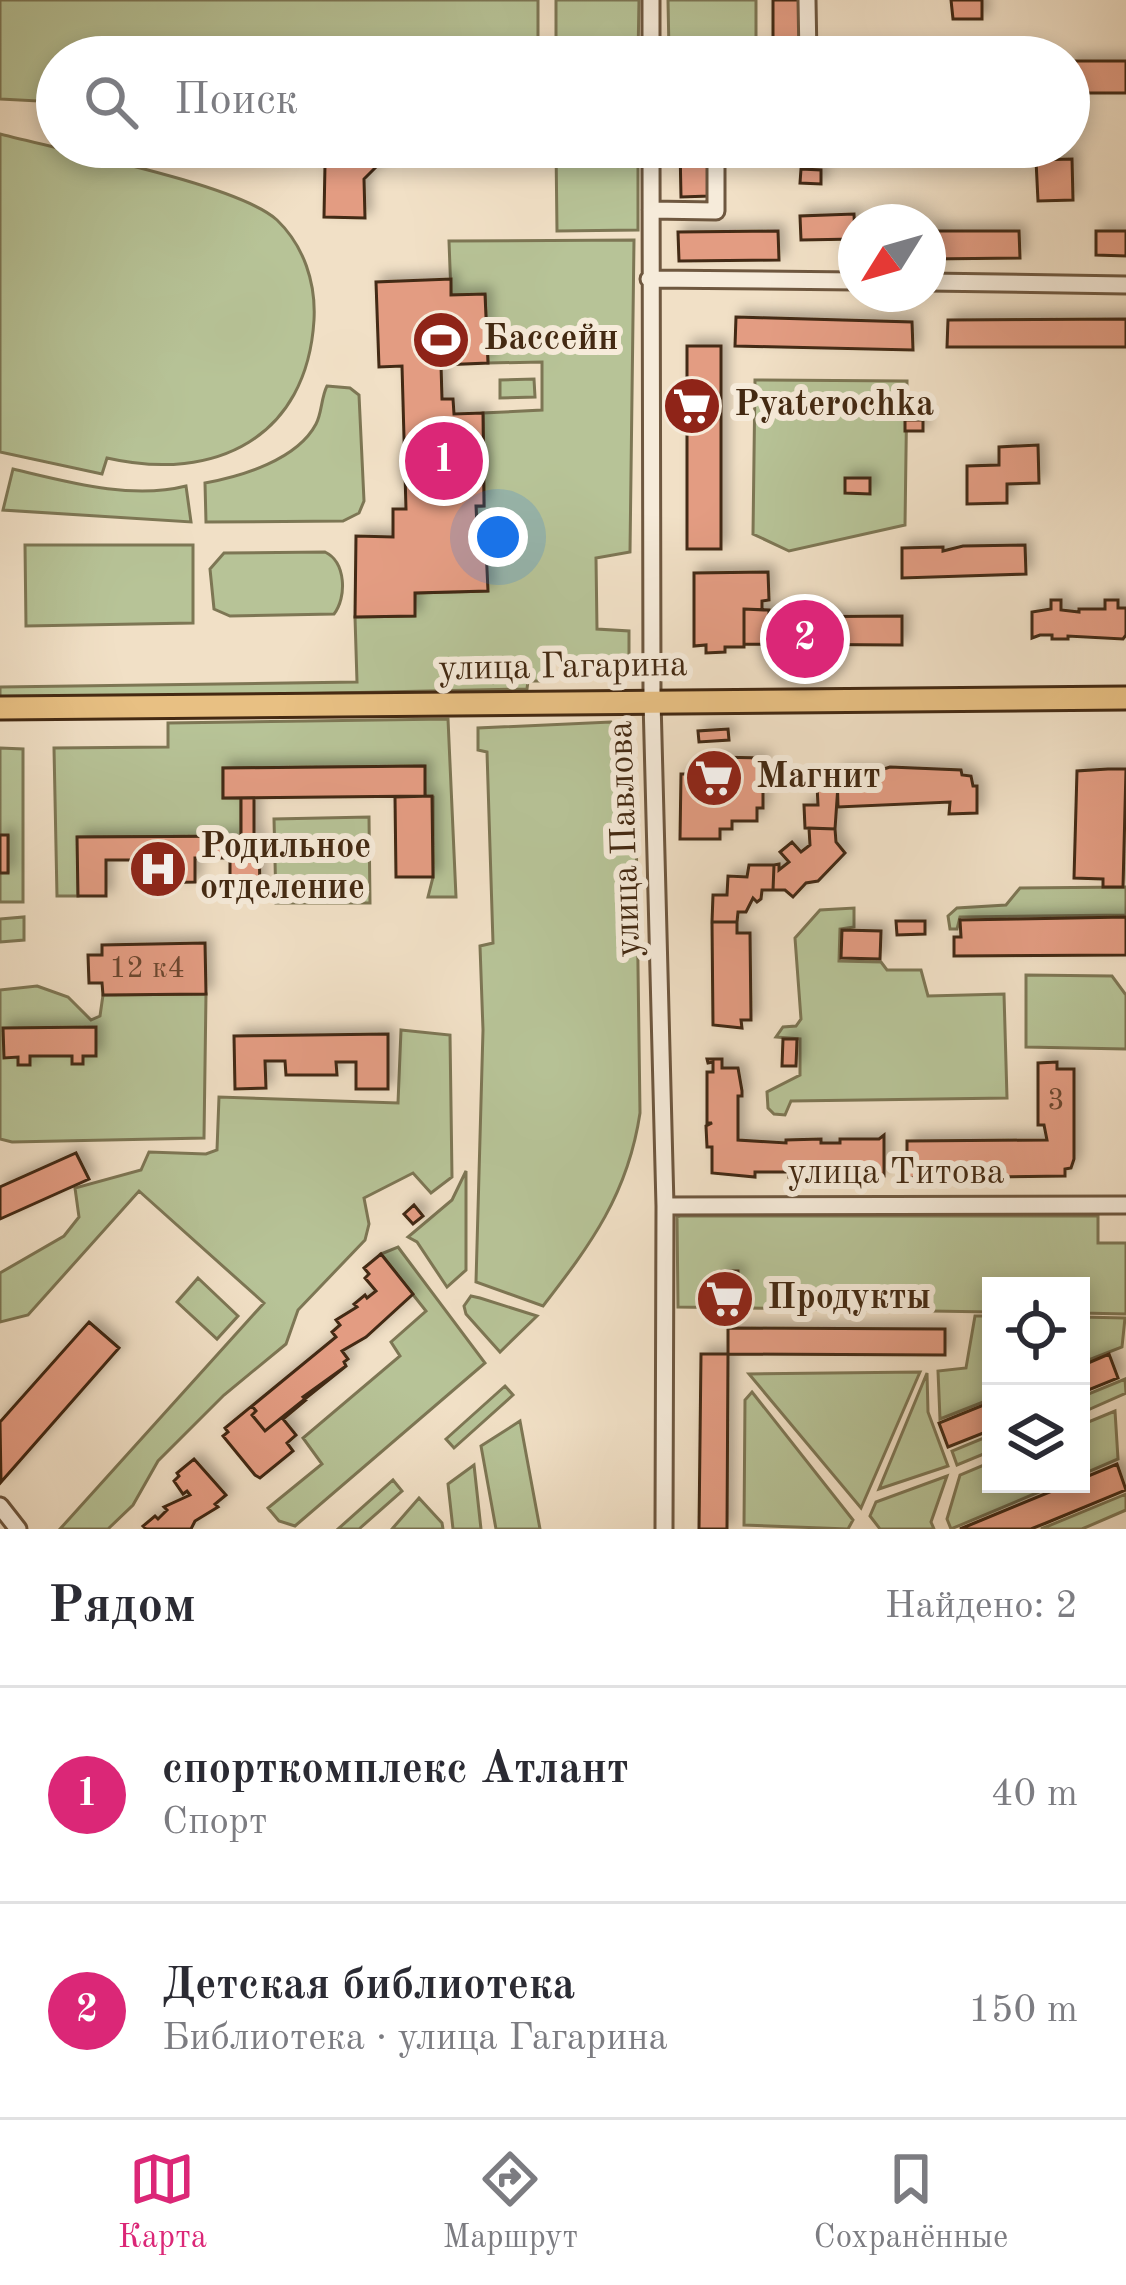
<!DOCTYPE html>
<html lang="ru">
<meta charset="utf-8">
<style>
:root{--surface:#fff;--page:#f2f2f3;--text:#2b2b33;--muted:#7c7c81;--line:#e1e1e2;--accent:#db2777}
body{margin:0;font-family:"Old Standard TT",serif;background:var(--page);color:var(--text)}
.controls{position:absolute;right:36px;bottom:36px;display:grid;overflow:hidden;border-radius:0px;box-shadow:0 6px 18px #0003}
.controls button{width:108px;height:108px;display:grid;place-items:center;padding:0;border:0;border-bottom:3px solid var(--line);background:var(--surface);color:var(--text);font:60px sans-serif}
.compass{position:absolute;left:838px;top:204px;width:108px;height:108px;border-radius:50%;background:var(--surface);box-shadow:0 6px 18px #0003;rotate:233deg}
.you{position:absolute;left:498px;top:537px;width:42px;height:42px;margin:-30px;border:9px solid #fff;border-radius:50%;background:#1a73e8;box-shadow:0 0 0 18px #1a73e833}
.badge{display:grid;place-items:center;width:78px;height:78px;border-radius:50%;background:var(--accent);color:#fff;font-size:39px;font-weight:700}
.pin{position:absolute;translate:-50% -50%;border:6px solid #fff;box-shadow:0 3px 12px #0006}
.list{margin:0;padding:0;list-style:none}
h2{display:flex;justify-content:space-between;align-items:center;height:156px;margin:0;padding:0 48px;font-size:51px}
h2 small{font-size:39px;font-weight:400;color:var(--muted)}
.list li{display:grid;grid-template-columns:78px 1fr auto;gap:36px;align-items:center;box-sizing:border-box;height:216px;padding:0 48px;border-top:3px solid var(--line)}
.list b{display:block;font-size:45px;white-space:nowrap}
.list p{margin:0;font-size:39px;white-space:nowrap;color:var(--muted)}
.list em{font-size:39px;font-style:normal;color:var(--muted)}
.icon{flex:none;width:66px;height:66px;fill:none;stroke:currentColor;stroke-width:2;stroke-linecap:round;stroke-linejoin:round}
.map{position:relative;flex:none;width:1126px;height:1529px;overflow:hidden}
.search{position:absolute;background:var(--surface);box-shadow:0 6px 18px #0003;left:36px;right:36px;top:36px;height:132px;display:flex;align-items:center;gap:30px;box-sizing:border-box;padding:0 42px;border-radius:66px;color:var(--muted);font-size:45px}
.sheet{height:588px;background:var(--surface)}
nav{display:flex;justify-content:space-around;align-items:center;box-sizing:border-box;height:168px;border-top:3px solid var(--line);background:var(--surface);font-size:33px;color:var(--muted)}
nav a{display:grid;justify-items:center;gap:6px}
nav .on{color:var(--accent)}
.map>svg:first-child{display:block}
.green{fill:#b7c397;stroke:#7d7654;stroke-width:3}
.building{fill:#e39c82;stroke:#432912;stroke-width:3;filter:url(#shadow)}
.lines{fill:none;stroke-linecap:round;stroke-linejoin:round}
.minor-casing{stroke:#6e573f;stroke-width:21}
.major-casing{stroke:#432912;stroke-width:27}
.minor{stroke:#f6ebda;stroke-width:15}
.major{stroke:#e8c083;stroke-width:21}
.labels{text-anchor:middle;dominant-baseline:central;stroke-width:12;stroke-linejoin:round;paint-order:stroke}
.number-label{font-size:30px;fill:#6b462e}
.poi-label{font-size:36px;font-weight:bold;fill:#432912;stroke:#f6ebda;text-anchor:start}
.street-label{font-size:36px;fill:#432912;stroke:#f6ebda}
</style>
<div class="map">
<svg width="1126" height="1529" viewBox="0 0 1126 1529">
<defs>
<filter id="shadow"><feDropShadow dx="6" dy="-6" stdDeviation="6" flood-color="#0004"/></filter>
</defs>
<rect width="100%" height="100%" fill="#f1e0c6"/>
<filter id="stains"><feTurbulence type="fractalNoise" baseFrequency=".00167" numOctaves="4"/><feColorMatrix values="0 0 0 0 .2 0 0 0 0 .09 0 0 0 0 .02 0 0 0 .5 -.17"/></filter>
<radialGradient id="worn" r=".72"><stop offset=".6" stop-color="#630" stop-opacity="0"/><stop offset="1" stop-color="#630" stop-opacity=".3"/></radialGradient>
<!-- green -->
<path class="green" d="M0,0H538V57H57V102L0,99Z
M556,0H639L638,57H556Z
M668,0H756V51L669,52Z
M0,134C60,150 238,184 277,220C304,246 316,283 314,320C307,437 216,483 107,458L102,474L0,452Z
M195,147H282L280,166L195,156Z
M556,147H638V230L557,231Z
M634,240L630,552L596,558L597,629L629,631V657L543,659L542,681H528L527,689L0,700V687L357,682L355,617L414,616L415,593L487,591L486,549L478,548L476,507L484,506L483,413L542,410V362L488,363L485,295H451L449,241Z
M534,379L535,397L500,398V380Z
M755,380L907,381L905,525L789,551L753,534Z
M327,386L350,388L359,395L364,501L359,513L343,521L206,522L205,483C242,476 297,460 316,424C322,413 321,398 327,386Z
M13,469C68,482 131,500 186,486L191,522L3,510Z
M25,545H193V623L26,626Z
M325,552C346,562 347,597 334,614L230,616L214,609L210,569L224,553Z
M448,719L456,897H428L433,877V797L425,796L424,766L223,768V798H241V836L78,837V896H57L54,748L168,747V723Z
M611,722L635,747L640,1113C628,1194 591,1244 543,1306L476,1282L483,1030L480,946L493,943L487,752L478,750V728Z
M0,748L23,749V902H0V873L8,872V836L0,835Z
M369,817L370,903H276L274,819Z
M1126,887V915L960,917L957,929H950L948,916L957,908L1006,905L1020,888Z
M854,908V927L840,929L839,961L881,962L887,970H921L928,996L1004,994L1007,1098L791,1101L785,1115L774,1114L768,1108L767,1092L800,1075V1039L776,1037L783,1027L796,1026L801,1019L795,938L820,910Z
M24,917V940L0,942V919Z
M1026,975L1112,976L1126,995V1049L1026,1047Z
M37,986L68,997L91,1020L100,1016L103,995L206,994L204,1138L12,1142L0,1139V990Z
M401,1030L450,1035L452,1177L431,1193L413,1173L364,1198L369,1224L365,1240L298,1310L286,1344L224,1395L158,1461L133,1505L108,1529H60L264,1303L139,1191L28,1315L0,1322V1273L64,1236L79,1217L75,1188L141,1170L149,1152L206,1154L217,1150L219,1097L398,1103Z
M466,1171V1270L447,1287L417,1242L408,1237L452,1200Z
M1098,1216V1243H1126V1314L1081,1313V1286H991V1312L678,1307L677,1217L680,1216Z
M398,1247L485,1363L295,1526L279,1521L268,1508L322,1464L303,1438L400,1356L391,1342L426,1311L381,1254Z
M198,1278L238,1316L217,1339L177,1302Z
M471,1296L480,1298L537,1316L500,1352L466,1314L464,1306Z
M975,1316H991V1399L940,1419L938,1371L966,1368Z
M1081,1317L1125,1318L1122,1347L1081,1363Z
M920,1372L861,1508L749,1374Z
M927,1373L928,1412L948,1466L879,1489Z
M1125,1379L1126,1393L1081,1413V1397Z
M505,1386L513,1395L454,1448L446,1439Z
M752,1392L853,1520L848,1529L744,1525L745,1400Z
M1115,1411L1118,1459L1081,1475V1425Z
M520,1421L540,1529H496L481,1446Z
M991,1435V1451L957,1465L952,1451Z
M991,1462V1484H1058L951,1529L947,1519L960,1475Z
M474,1465L481,1529H453L448,1484Z
M947,1476L931,1522L934,1529H880L870,1516L876,1502Z
M393,1480L402,1491L359,1529H338Z
M1126,1494V1510L1082,1529H1041Z
M419,1498L442,1523L443,1529H392Z"/>
<!-- building -->
<path class="building" d="M773,0H802V57H773Z
M982,0V19H953L951,0Z
M1069,61H1126V93H1069Z
M333,147H396L364,179L365,218L324,217L325,165Z
M680,147H708L709,196L681,197Z
M796,147H810V163L796,162Z
M1072,159L1073,200L1038,201L1036,160Z
M801,169L821,170V184L800,183Z
M854,214L855,239L801,240L800,216Z
M778,231L779,260L679,261L678,232Z
M928,231H1019L1020,258L928,259Z
M1096,231H1126V256L1096,255Z
M451,279V295L485,294L488,363L441,365L442,399H453L454,414L483,413L484,506H476L478,548H486L488,591L415,593V616L355,617L356,536L393,537V509H406L402,366L379,367L376,282Z
M736,317L912,322L913,350L735,346Z
M1126,319V347H947L948,320Z
M687,346H721V549H687Z
M905,420H923V431H905Z
M1038,445L1039,483L1007,484V503L967,504V466L999,465V447Z
M845,478H870V494L845,493Z
M1025,545L1026,574L902,578V548L943,547V551L963,546Z
M768,572L769,600L762,601V610L744,609V647H725V652L706,653V645L694,646V573Z
M1051,600H1061V610L1079,612V609H1105V600H1118V608H1126V635L1123,639L1068,636V639H1052V635H1040L1032,638V612L1051,609Z
M744,609L769,610V617L902,616V645L744,644Z
M728,729L729,740L699,742L698,731Z
M714,757L763,758V808H757V821H732V829H720V839H680L681,774H689L694,763H714Z
M425,766V796L223,798V768Z
M890,767L961,770L962,775L971,776L973,786H977V813L949,814L950,802L838,807L837,771L874,772Z
M1108,769H1126L1123,887H1103V879L1074,878L1077,771Z
M817,785H838L835,829L805,828L804,805H818Z
M432,796L433,877H396L395,797Z
M241,798H254V836H241Z
M809,828L835,829L836,842L845,853L818,881L806,883L793,897L785,890H773L774,865L779,864V870L789,862L780,852L792,842L801,852L810,845Z
M0,835H8V873H0Z
M259,836L260,893H230V858H195V882L144,883V860H106V896H78L77,837Z
M749,865H774L773,890H762L761,899L757,902L753,898L746,912H738L737,922H712L713,895H727L728,876L747,877Z
M1126,917V955L954,956V937H961L960,920Z
M896,921H925V934L897,935Z
M712,922H737V933H750L751,1020H741L742,1028L713,1025Z
M842,930L881,931L880,959L841,958Z
M205,943L206,994L103,995L102,983H89L88,955H102V945Z
M96,1027V1056H83V1064H72V1056H30V1065H18V1057L4,1058L3,1028Z
M388,1034V1089H356V1062H336L337,1075H286L285,1061H265L266,1088L235,1089L234,1036Z
M783,1039H797L796,1066H782Z
M707,1059H722V1068H738L742,1091V1096H738V1140L786,1143V1140L821,1139V1143H840V1139H879L884,1135V1176H873V1171H864V1176H847L846,1171L789,1177V1172H755V1177L712,1173V1147H707L706,1126L712,1123H707V1072H713V1062L708,1063Z
M1057,1062V1069H1074V1159L1071,1168L1065,1169V1176L907,1178V1141L1047,1140L1044,1125H1038V1063Z
M76,1153L89,1179L0,1219V1187Z
M414,1205L423,1216L413,1224L404,1214Z
M381,1254L413,1294L366,1337L342,1351L348,1359L344,1362L346,1366L265,1431L252,1415L256,1411L252,1406L336,1337L332,1332L340,1325L336,1320L357,1307L354,1304L365,1295L367,1298L376,1291L365,1278L369,1274L364,1268Z
M381,1254L413,1294L366,1337L342,1351L348,1359L344,1362L346,1366L303,1397L306,1400L283,1419L296,1435L287,1443L293,1451L260,1478L255,1475L223,1436L228,1432L225,1428L336,1337L332,1332L340,1325L336,1320L357,1307L354,1304L365,1295L367,1298L376,1291L365,1278L369,1274L364,1268Z
M722,1271H738L739,1284L722,1285Z
M714,1293L736,1294V1305L714,1304Z
M89,1322L119,1348L1,1482L0,1422Z
M728,1328L945,1329V1355L728,1354Z
M701,1354H728L727,1529H699Z
M1109,1354L1118,1378L1081,1393V1366Z
M991,1402V1430L948,1447L939,1423Z
M194,1459L226,1495L215,1504L218,1507L195,1521L191,1529H146L143,1526L155,1516L158,1519L167,1510L164,1507L190,1495L187,1491L183,1494L174,1481L179,1476L177,1473Z
M1117,1464L1126,1490L1046,1523L1031,1529H960L1069,1484H1081V1479Z"/>
<g class="lines">
<!-- minor casing -->
<g class="minor-casing">
<path id="minor" d="M807,0L808,57
M651,57V0
M651,147L652,700L665,1206L664,1529
M651,210L716,211V147
M649,279L856,281
M928,282L1126,285
M665,1206L1126,1205
M0,1506L18,1529"/>
</g>
<!-- major casing -->
<g class="major-casing">
<path id="major" d="M0,708L1126,698"/>
</g>
<!-- minor -->
<use href="#minor" class="minor"/>
<!-- major -->
<use href="#major" class="major"/>
</g>
<!-- icons -->
<defs>
<g id="stadium-disc" transform="scale(3)"><circle r="9.5" fill="#8f2418" stroke="#f6ebda"/><path d="M0-5a6.5 5 0 1 0 0 10a6.5 5 0 1 0 0-10ZM-3.5-1.8h7v3.6h-7Z" fill="#fff"/></g>
<g id="supermarket-disc" transform="scale(3)"><circle r="9.5" fill="#8f2418" stroke="#f6ebda"/><path d="M-6-5.5h2.5l.6 2H6L4.5 2H-2.5L-4.4-4H-6ZM-1.5 3.2a1.3 1.3 0 1 0 .1 0ZM3 3.2a1.3 1.3 0 1 0 .1 0Z" fill="#fff"/></g>
<g id="hospital-disc" transform="scale(3)"><circle r="9.5" fill="#8f2418" stroke="#f6ebda"/><path d="M-5-5h3v3.5h4V-5h3V5h-3V1.5h-4V5h-3Z" fill="#fff"/></g>
</defs>
<g fill-rule="evenodd">
<use href="#stadium-disc" x="441" y="340"/>
<use href="#supermarket-disc" x="692" y="406"/>
<use href="#supermarket-disc" x="714" y="778"/>
<use href="#hospital-disc" x="158" y="869"/>
<use href="#supermarket-disc" x="725" y="1299"/>
</g>
<g class="labels">
<!-- number labels -->
<g class="number-label">
<text x="147" y="969">12 к4</text>
<text x="1056" y="1101">3</text>
</g>
<!-- poi labels -->
<g class="poi-label">
<text x="483" y="340">Бассейн</text>
<text x="734" y="406">Pyaterochka</text>
<text x="756" y="778">Магнит</text>
<text x="200" y="848">Родильное<tspan x="200" dy="41">отделение</tspan></text>
<text x="767" y="1299">Продукты</text>
</g>
<!-- street labels -->
<g class="street-label">
<text transform="translate(563 668) rotate(-1)">улица Гагарина</text>
<text transform="translate(626 839) rotate(-92)">улица Павлова</text>
<text x="896" y="1174">улица Титова</text>
</g>
</g>
<rect width="100%" height="100%" filter="url(#stains)"/>
<rect width="100%" height="100%" fill="url(#worn)"/>
</svg>
<div class="controls">
<button><svg class="icon" aria-label="locate" viewBox="0 0 24 24"><circle cx="12" cy="12" r="6"/><path d="M12 2v4M12 18v4M2 12h4M18 12h4"/></svg></button>
<button><svg class="icon" aria-label="layers" viewBox="0 0 24 24"><path d="M12 4l9 5-9 5-9-5zM3 14l9 5 9-5"/></svg></button>
</div>
<svg class="compass" viewBox="-18 -18 36 36"><path d="M0-13l5 13h-10z" fill="#e53935"/><path d="M0 13l5-13h-10z" fill="#7c7c81"/></svg>
<div class="you"></div>
<div class="pin badge" style="left:444px;top:461px">1</div>
<div class="pin badge" style="left:805px;top:639px">2</div>
<div class="search"><svg class="icon" aria-label="search" viewBox="0 0 24 24"><circle cx="10" cy="10" r="6"/><path d="M15 15l6 6"/></svg>Поиск</div>
</div>
<section class="sheet">
<h2>Рядом<small>Найдено: 2</small></h2>
<ul class="list">
<li><span class="badge">1</span><div><b>спорткомплекс Атлант</b><p>Спорт</p></div><em>40 m</em></li>
<li><span class="badge">2</span><div><b>Детская библиотека</b><p>Библиотека · улица Гагарина</p></div><em>150 m</em></li>
</ul>
</section>
<nav>
<a class="on"><svg class="icon" aria-label="map" viewBox="0 0 24 24"><path d="M3 6l6-2 6 2 6-2v14l-6 2-6-2-6 2zM9 4v14M15 6v14"/></svg>Карта</a>
<a><svg class="icon" aria-label="directions" viewBox="0 0 24 24"><path d="M12 3l9 9-9 9-9-9zM9 14v-3h6M13 9l2 2-2 2"/></svg>Маршрут</a>
<a><svg class="icon" aria-label="saved" viewBox="0 0 24 24"><path d="M7 4h10v16l-5-4-5 4z"/></svg>Сохранённые</a>
</nav>
